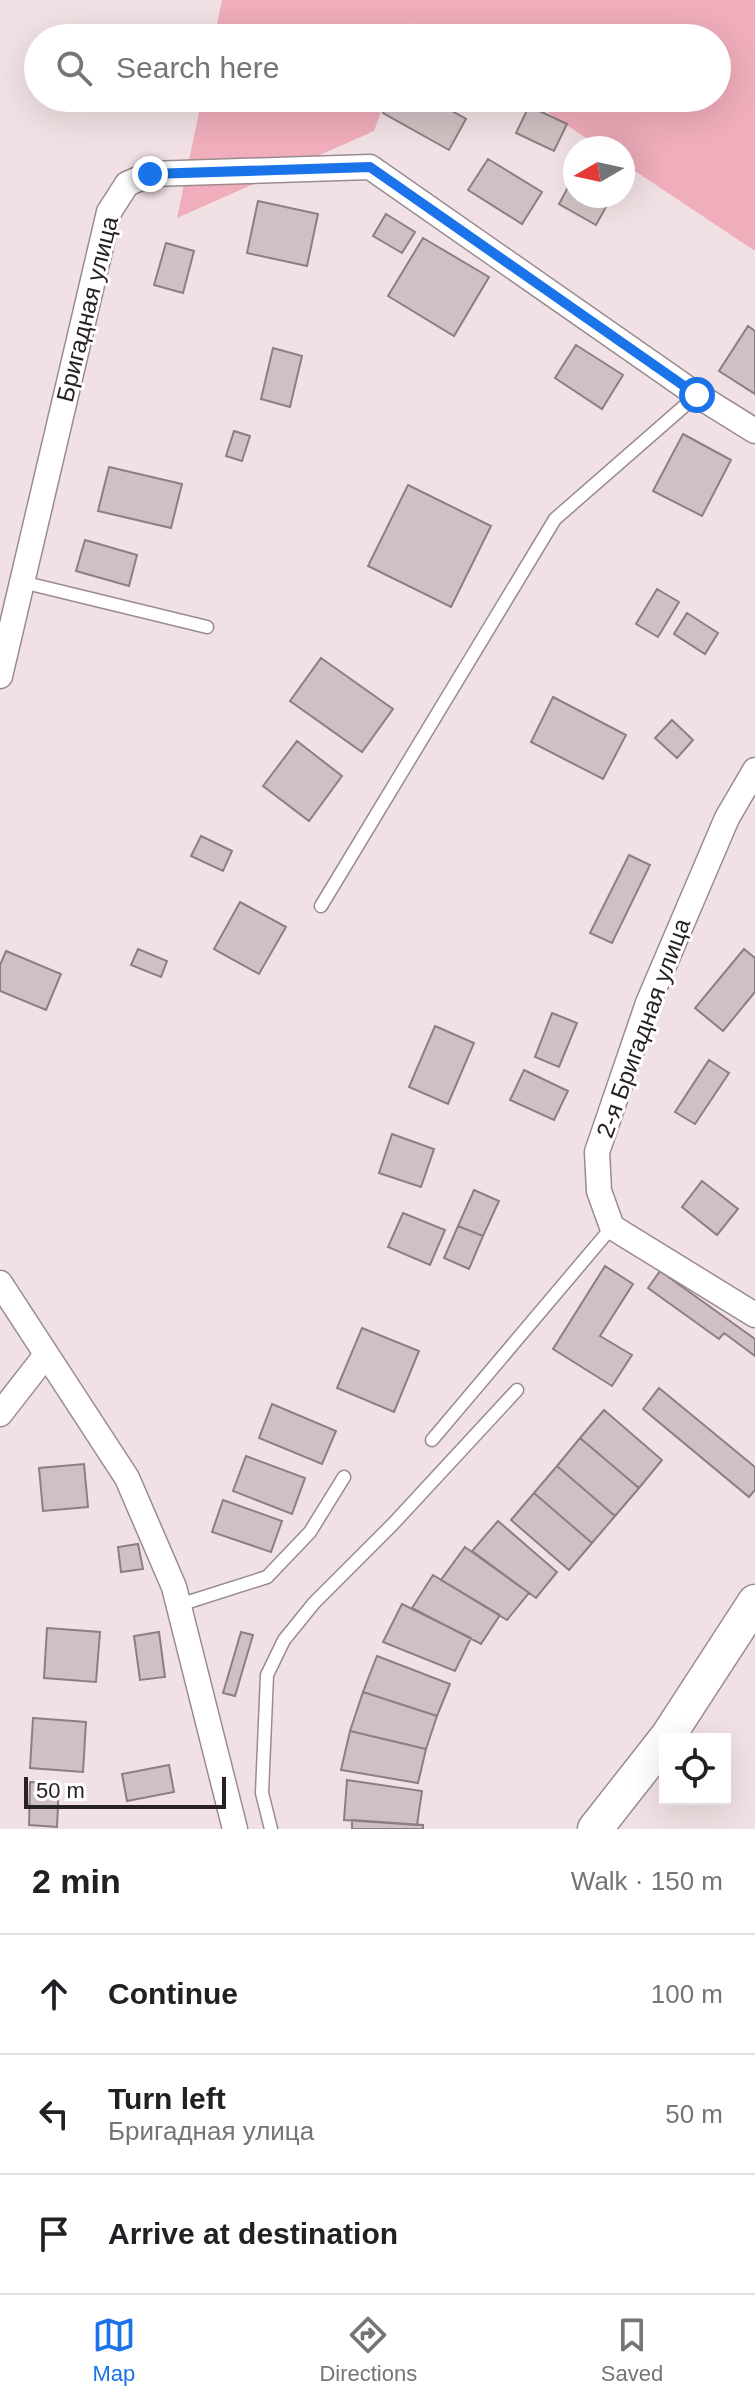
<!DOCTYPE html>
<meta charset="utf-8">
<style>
:root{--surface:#fff;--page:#f2f2f2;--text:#202124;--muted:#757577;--line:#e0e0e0;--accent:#1a73e8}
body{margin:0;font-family:Arial,sans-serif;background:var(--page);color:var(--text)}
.controls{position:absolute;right:24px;bottom:24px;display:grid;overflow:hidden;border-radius:0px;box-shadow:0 8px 32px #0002}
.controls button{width:72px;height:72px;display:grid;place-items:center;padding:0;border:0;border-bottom:2px solid var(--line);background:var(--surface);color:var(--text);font:40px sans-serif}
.compass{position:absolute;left:563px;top:136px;width:72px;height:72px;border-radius:50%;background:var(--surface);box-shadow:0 8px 32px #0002;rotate:261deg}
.scale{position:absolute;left:24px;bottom:20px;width:202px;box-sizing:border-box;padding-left:8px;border:4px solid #282223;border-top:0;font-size:22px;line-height:28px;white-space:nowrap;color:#282223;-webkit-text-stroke:6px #fff;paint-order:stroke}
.stop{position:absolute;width:24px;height:24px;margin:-18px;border:6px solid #1a73e8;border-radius:50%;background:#fff}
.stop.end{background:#1a73e8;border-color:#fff;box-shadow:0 2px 8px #0008}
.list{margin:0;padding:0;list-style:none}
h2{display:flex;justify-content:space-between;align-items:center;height:104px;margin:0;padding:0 32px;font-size:34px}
h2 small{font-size:26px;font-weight:400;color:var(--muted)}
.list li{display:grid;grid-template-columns:52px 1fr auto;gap:24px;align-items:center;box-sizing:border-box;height:120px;padding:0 32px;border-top:2px solid var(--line)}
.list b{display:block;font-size:30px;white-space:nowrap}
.list p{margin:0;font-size:26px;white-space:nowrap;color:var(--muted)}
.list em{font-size:26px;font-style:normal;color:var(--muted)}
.icon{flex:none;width:44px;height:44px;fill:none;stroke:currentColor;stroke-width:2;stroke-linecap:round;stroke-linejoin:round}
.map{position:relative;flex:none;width:755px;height:1829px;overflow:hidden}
.search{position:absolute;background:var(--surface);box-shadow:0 8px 32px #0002;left:24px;right:24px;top:24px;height:88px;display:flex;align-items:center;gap:20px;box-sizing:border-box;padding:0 28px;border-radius:44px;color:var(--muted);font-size:30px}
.sheet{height:464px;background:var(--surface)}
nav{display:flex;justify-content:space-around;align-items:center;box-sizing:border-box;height:112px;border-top:2px solid var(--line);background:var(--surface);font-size:22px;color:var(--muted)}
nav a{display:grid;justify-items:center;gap:4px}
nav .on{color:var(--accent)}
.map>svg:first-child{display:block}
.green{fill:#f0adbb}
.building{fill:#d0c0c3;stroke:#8d7e81;stroke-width:2}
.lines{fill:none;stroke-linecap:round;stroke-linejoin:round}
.service-casing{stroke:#9b8b8e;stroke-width:15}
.minor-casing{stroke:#9b8b8e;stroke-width:27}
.secondary-casing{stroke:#9b8b8e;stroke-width:37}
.service{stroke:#fff;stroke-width:12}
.minor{stroke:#fff;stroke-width:24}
.secondary{stroke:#fff;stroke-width:34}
.route{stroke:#1a73e8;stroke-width:10}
.labels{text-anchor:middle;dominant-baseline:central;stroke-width:6;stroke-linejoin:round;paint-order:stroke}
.street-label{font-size:24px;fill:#282223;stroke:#fff}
</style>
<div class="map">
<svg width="755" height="1829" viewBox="0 0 755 1829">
<rect width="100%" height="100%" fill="#f2e1e4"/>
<!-- green -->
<path class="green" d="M222,0H755V251L623,163V148H601L526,98H717V38H435L413,23L407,38H214Z
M202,98H386L374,131L177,218Z"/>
<!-- building -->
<path class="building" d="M391,98H429L466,119L449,150L383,113Z
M529,106L567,124L554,151L516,133Z
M488,159L542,192L522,224L468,190Z
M575,174V196H612L596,225L559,204Z
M258,201L318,214L307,266L247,253Z
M386,214L415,232L402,253L373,236Z
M423,238L489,277L454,336L388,296Z
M166,243L194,251L183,293L154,285Z
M748,326L755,331V394L719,371Z
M576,345L623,375L602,409L555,378Z
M273,348L302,356L290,407L261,399Z
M234,431L250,436L242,461L226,456Z
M683,434L731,460L702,516L653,491Z
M109,467L182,484L171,528L98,511Z
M408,485L491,526L451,607L368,566Z
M85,540L137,555L129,586L76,571Z
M657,589L679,602L658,637L636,624Z
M687,613L718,633L705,654L674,634Z
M321,658L393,709L362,752L290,701Z
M553,697L626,735L603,779L531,742Z
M672,720L693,740L677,758L655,738Z
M297,741L342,776L309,821L263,786Z
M201,836L232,851L223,871L191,856Z
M629,855L650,865L612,943L590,933Z
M240,902L286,927L259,974L214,949Z
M138,949L167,961L161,977L131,965Z
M744,949L755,958V992L723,1031L695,1008Z
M6,951L61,974L46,1010L0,991V965Z
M552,1013L577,1023L559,1067L535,1057Z
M435,1026L474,1043L448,1104L409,1087Z
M709,1060L729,1073L695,1124L675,1112Z
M524,1070L568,1091L554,1120L510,1100Z
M392,1134L434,1149L421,1187L379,1173Z
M702,1181L738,1209L717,1235L682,1207Z
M474,1190L499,1201L483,1236L458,1226Z
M403,1213L445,1230L430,1265L388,1247Z
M458,1226L483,1236L469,1269L444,1258Z
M605,1266L633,1284L600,1336L632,1355L612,1386L553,1349Z
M660,1271L755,1339V1356L724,1333L719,1339L648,1288Z
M362,1328L419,1351L394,1412L337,1388Z
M659,1388L755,1467V1490L749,1497L643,1409Z
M272,1404L336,1431L322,1464L259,1438Z
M604,1410L662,1460L639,1488L580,1438Z
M580,1438L639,1488L615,1516L557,1466Z
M246,1456L305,1478L292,1514L233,1491Z
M84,1464L88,1507L43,1511L39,1468Z
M557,1466L615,1516L592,1543L534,1493Z
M534,1493L592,1543L569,1570L511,1520Z
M223,1500L282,1521L271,1552L212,1532Z
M498,1521L557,1572L536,1598L472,1551Z
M138,1544L143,1569L121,1572L118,1547Z
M465,1547L529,1593L507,1620L441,1580Z
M433,1575L500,1615L481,1644L412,1608Z
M402,1604L471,1638L455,1671L383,1642Z
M47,1628L100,1632L96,1682L44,1678Z
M159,1632L165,1677L140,1680L134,1636Z
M241,1632L253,1635L235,1696L223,1693Z
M377,1656L450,1684L437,1716L363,1692Z
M363,1692L437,1716L426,1749L350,1731Z
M33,1718L86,1722L83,1772L30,1768Z
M350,1731L426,1749L418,1783L341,1770Z
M169,1765L174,1792L127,1801L122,1774Z
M347,1780L422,1791L417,1825L344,1820Z
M30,1782L59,1783L57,1827L29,1825Z
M352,1820L423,1825V1829H352Z"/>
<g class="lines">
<!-- service casing -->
<g class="service-casing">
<path id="service" d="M22,582L207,627
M321,906L555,519L697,395
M432,1440L612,1227
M179,1605L267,1577L310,1532L344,1477
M271,1829L262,1793L267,1675L284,1640L314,1603L392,1525L517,1390"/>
</g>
<!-- minor casing -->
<g class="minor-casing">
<path id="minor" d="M0,676L109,212L127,184L150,174L370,167L697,395L755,431
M755,770L727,818L648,1003L597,1152L599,1191L612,1227L755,1315
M0,1283L127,1478L174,1587L235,1829
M0,1414L46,1355"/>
</g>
<!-- secondary casing -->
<g class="secondary-casing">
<path id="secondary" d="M595,1829L668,1736L755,1602"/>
</g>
<!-- service -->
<use href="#service" class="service"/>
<!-- minor -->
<use href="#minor" class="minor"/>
<!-- secondary -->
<use href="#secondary" class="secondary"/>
</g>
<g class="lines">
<!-- route -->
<path class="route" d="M150,174L370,167L697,395"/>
</g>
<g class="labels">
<!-- street labels -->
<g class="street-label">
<text transform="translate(87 309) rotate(-76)">Бригадная улица</text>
<text transform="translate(643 1028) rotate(-70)">2-я Бригадная улица</text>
</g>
</g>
</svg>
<div class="controls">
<button><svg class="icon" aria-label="locate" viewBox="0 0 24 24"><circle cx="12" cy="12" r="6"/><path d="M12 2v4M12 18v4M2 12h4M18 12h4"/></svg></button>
</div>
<svg class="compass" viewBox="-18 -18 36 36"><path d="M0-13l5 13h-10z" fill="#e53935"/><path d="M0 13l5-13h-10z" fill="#757577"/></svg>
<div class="scale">50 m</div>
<div class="stop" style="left:697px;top:395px"></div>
<div class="stop end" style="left:150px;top:174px"></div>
<div class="search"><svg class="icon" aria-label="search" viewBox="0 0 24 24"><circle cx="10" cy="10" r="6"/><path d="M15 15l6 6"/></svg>Search here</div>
</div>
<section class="sheet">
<h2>2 min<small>Walk · 150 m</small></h2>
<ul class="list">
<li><svg class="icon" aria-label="ahead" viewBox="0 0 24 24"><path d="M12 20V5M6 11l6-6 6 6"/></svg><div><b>Continue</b></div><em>100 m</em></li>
<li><svg class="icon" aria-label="left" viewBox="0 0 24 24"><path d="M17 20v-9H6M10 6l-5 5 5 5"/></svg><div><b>Turn left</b><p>Бригадная улица</p></div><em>50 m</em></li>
<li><svg class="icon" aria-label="arrive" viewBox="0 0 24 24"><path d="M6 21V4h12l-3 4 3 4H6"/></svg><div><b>Arrive at destination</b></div></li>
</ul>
</section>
<nav>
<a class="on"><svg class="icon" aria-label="map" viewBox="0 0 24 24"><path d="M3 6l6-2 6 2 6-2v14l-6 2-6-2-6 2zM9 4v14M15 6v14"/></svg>Map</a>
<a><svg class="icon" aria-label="directions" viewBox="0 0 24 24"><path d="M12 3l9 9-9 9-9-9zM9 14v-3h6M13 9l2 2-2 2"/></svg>Directions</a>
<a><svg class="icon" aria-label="saved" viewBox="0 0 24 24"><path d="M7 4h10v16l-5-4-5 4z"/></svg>Saved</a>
</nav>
